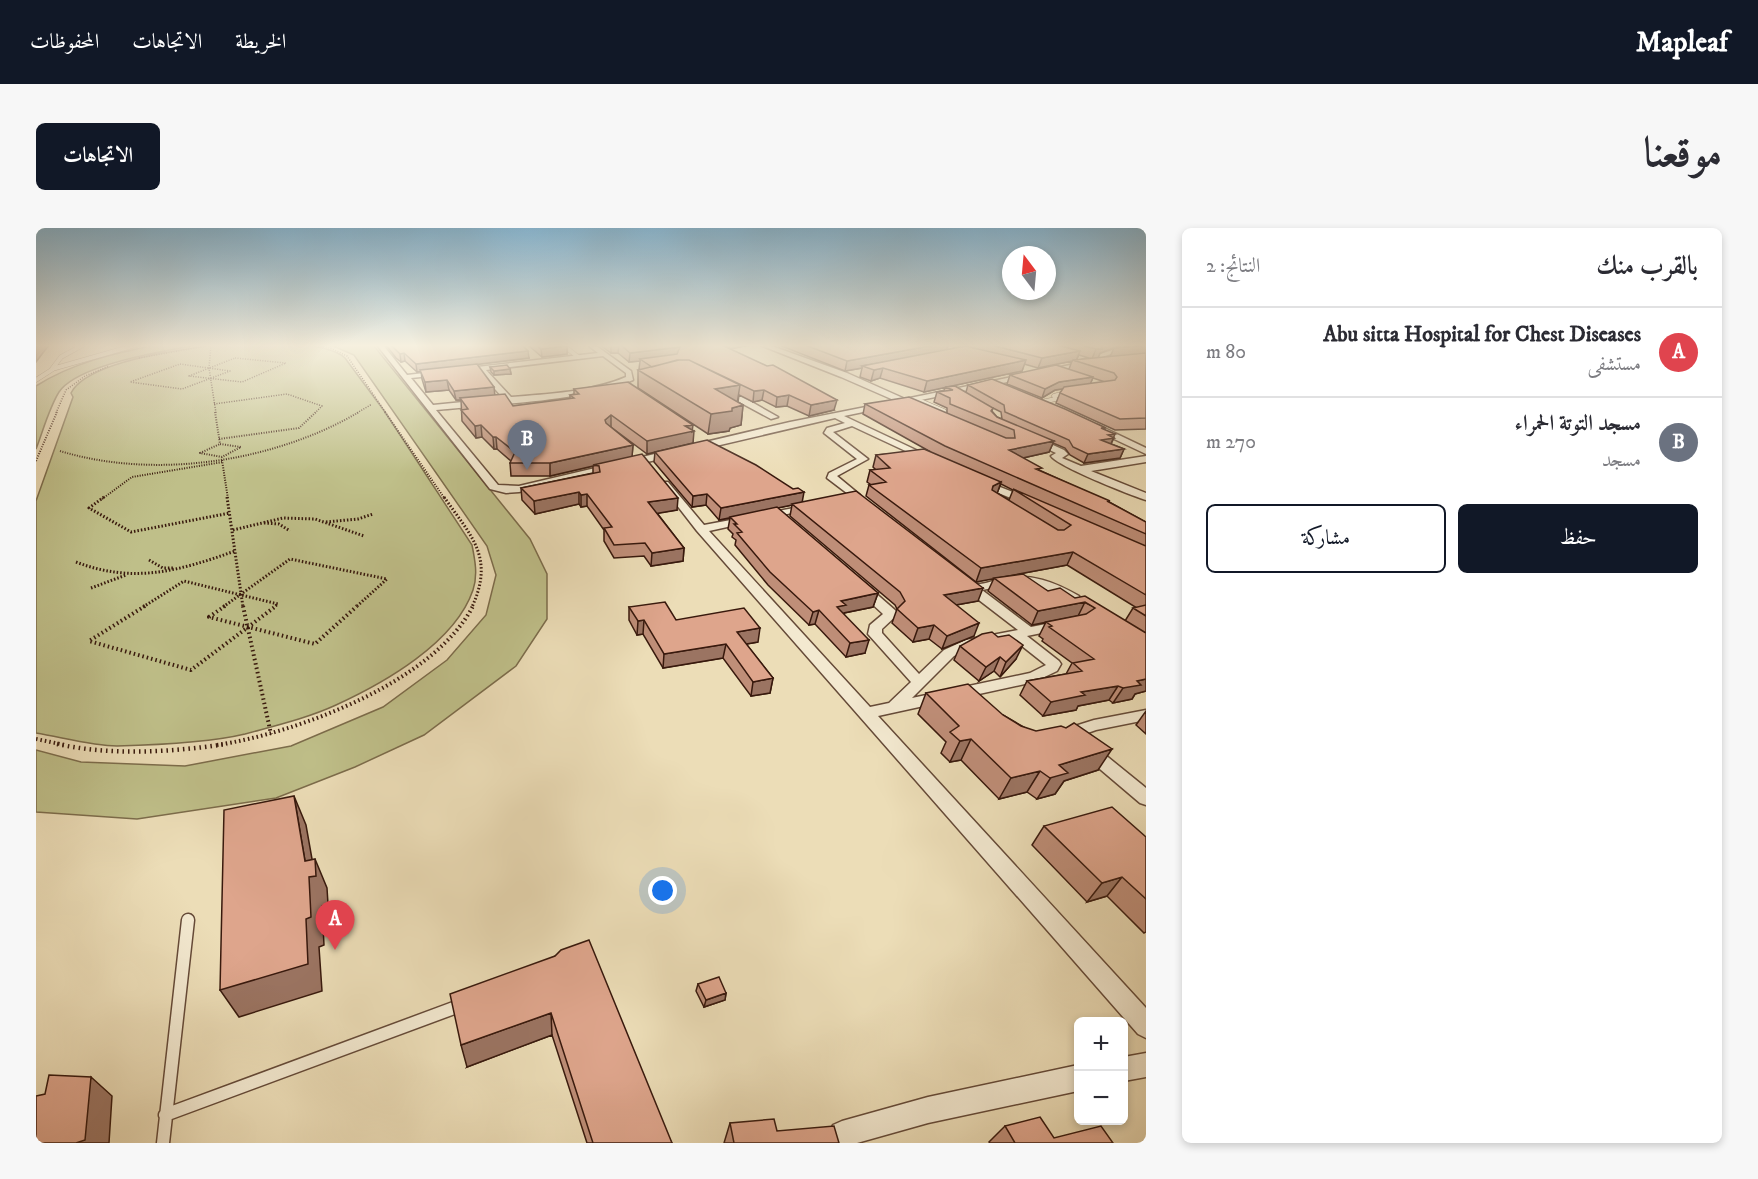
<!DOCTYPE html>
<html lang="ar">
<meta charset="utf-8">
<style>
:root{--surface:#fff;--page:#f7f7f7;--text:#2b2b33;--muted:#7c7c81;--line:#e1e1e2;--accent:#111827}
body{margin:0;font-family:"IM FELL DW Pica",Amiri,serif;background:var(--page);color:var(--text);direction:rtl}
.controls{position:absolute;right:18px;bottom:18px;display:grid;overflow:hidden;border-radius:9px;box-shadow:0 3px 9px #0003}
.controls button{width:54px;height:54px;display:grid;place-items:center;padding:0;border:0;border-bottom:2px solid var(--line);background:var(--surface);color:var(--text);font:30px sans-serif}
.compass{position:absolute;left:966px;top:18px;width:54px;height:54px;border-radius:50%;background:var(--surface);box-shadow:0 3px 9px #0003;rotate:344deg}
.you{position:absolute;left:627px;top:663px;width:21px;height:21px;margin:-15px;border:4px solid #fff;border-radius:50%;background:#1a73e8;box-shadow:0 0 0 9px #1a73e833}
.badge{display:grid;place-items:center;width:39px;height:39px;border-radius:50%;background:var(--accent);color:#fff;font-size:20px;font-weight:700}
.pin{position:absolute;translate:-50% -50px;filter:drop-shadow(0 2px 3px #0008)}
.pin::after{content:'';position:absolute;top:32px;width:21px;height:18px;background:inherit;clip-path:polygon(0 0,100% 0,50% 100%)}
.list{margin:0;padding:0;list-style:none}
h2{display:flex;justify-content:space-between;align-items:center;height:78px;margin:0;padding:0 24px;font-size:26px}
h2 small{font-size:20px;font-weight:400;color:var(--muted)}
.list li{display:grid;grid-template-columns:39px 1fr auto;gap:18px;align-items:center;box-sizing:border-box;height:90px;padding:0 24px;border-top:2px solid var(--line)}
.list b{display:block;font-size:22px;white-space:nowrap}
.list p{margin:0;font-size:20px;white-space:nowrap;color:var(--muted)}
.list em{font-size:20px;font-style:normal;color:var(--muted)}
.actions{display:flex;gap:12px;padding:18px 24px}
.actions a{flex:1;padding:14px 0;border:2px solid var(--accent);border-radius:9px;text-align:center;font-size:21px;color:var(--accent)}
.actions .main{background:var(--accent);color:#fff}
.map{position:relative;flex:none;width:1110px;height:915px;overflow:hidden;direction:ltr;border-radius:9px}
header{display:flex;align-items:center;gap:36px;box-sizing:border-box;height:84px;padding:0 30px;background:var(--accent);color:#fff}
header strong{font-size:28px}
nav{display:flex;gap:33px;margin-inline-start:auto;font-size:21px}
.intro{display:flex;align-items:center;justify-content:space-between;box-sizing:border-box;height:144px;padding:0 36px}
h1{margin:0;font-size:42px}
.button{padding:15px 27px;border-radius:9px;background:var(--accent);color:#fff;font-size:21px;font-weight:700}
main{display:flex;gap:36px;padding:0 36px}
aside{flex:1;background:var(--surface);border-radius:9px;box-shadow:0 3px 9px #0003}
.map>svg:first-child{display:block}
.green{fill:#bfbf89;stroke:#7c6c4b;stroke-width:1.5}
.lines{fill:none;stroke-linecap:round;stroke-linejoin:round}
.lane-far1-casing{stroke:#654a38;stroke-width:5}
.lane-casing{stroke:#654a38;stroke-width:15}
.street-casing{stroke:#654a38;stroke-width:3}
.path-far4{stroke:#38190d;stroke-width:1.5;stroke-dasharray:1 1.5;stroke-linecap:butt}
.path-far3{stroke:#38190d;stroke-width:2;stroke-dasharray:1 1.5;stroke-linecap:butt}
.path-far2{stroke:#38190d;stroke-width:3;stroke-dasharray:1.5 2;stroke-linecap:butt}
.path-far1{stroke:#38190d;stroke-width:4;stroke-dasharray:1.5 3;stroke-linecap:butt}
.path{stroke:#38190d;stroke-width:4.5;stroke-dasharray:1.5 4;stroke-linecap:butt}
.lane-far1{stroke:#f3e9d0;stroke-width:4}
.lane{stroke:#f3e9d0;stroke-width:12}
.street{fill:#f3e9d0;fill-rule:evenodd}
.wall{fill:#bf8e78;stroke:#38190d;stroke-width:1.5;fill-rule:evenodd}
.shaded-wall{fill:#9b7462;stroke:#38190d;stroke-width:1.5}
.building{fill:#dea58c;stroke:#38190d;stroke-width:1.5}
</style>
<header>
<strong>Mapleaf</strong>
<nav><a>الخريطة</a><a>الاتجاهات</a><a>المحفوظات</a></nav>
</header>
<div class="intro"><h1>موقعنا</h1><a class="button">الاتجاهات</a></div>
<main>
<aside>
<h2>بالقرب منك<small>النتائج: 2</small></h2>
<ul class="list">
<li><span class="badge" style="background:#e0444e">A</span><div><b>Abu sitta Hospital for Chest Diseases</b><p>مستشفى</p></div><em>80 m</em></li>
<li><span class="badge" style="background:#6b7280">B</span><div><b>مسجد التوتة الحمراء</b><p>مسجد</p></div><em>270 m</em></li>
</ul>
<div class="actions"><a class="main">حفظ</a><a>مشاركة</a></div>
</aside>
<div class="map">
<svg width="1110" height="915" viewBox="0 0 1110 915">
<rect width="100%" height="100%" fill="#ecddb7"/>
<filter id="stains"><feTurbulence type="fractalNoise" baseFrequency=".00333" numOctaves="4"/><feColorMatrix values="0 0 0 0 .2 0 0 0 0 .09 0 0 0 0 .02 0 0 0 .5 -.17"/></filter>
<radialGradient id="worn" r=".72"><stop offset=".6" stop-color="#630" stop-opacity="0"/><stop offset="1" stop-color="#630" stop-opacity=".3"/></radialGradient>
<!-- green -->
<path class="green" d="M120,117H163C131,122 41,137 23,164C13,180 7,203 0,221V158C36,135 79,125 120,117Z
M179,117C210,116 287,110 309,130L349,184L436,317C439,332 442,347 437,362C419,415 348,455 300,477C272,490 238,498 209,506C172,515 119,517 81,518C56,518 25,509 0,505V273L37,169L35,165C51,133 147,121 179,117Z
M295,117L338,118L494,311L511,346V391L480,438L388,507L319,539L240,570L101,591L0,584V522L45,534L149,538L255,518L347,479L411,432L450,387L460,347L451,318L318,127Z"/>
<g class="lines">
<!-- lane-far1 casing -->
<g class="lane-far1-casing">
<path id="lane-far1" d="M47,117L25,129L16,141L100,117
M527,117L542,129
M0,152L17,141
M880,171L908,183
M1005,174L1020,171L1018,168L1032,164"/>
</g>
<!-- lane casing -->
<g class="lane-casing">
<path id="lane" d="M129,887L426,777
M127,915L152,692"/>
</g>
<!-- street casing -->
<g class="street-casing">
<path id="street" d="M341,117H347L371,147L562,125L552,117H559L595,143L597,152C544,174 458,176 400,182L462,257L483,258L754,194L860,173L805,149L724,117H733L811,145L869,171L1039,136L1040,134L1092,117H1102L1054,133L1056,135L1053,137L808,188L899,231L891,233L816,198L797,204L832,231L801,248L824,267V271L820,272L791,250L793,245L821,231L788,205L791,200L809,195L799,190L483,264L470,265L454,261ZM567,128L590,145V149C555,164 513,166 475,169L450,142ZM443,143L467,170L397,177L375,150Z
M897,117H908L938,126L935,128Z
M683,159H689L742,189L735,191L683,163Z
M1062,197L1110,220V226L1059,202L1058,200Z
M999,209L1028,222L1032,226L1026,230L1045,238L1110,228V234L1055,243L1110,265V272C1094,267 1021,238 1015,228L1020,225L996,214V210Z
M946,252L997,272L998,274L989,276L943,257L941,255Z
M626,254H632L668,297L779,276V280L673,303L834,479L853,475L875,454L832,406L834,397L847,386L821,362L819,359L821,356H829L860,383L862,386L846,401V405L883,446L908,422L930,412L982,402L926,359L924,356L926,353C932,352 933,355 939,356C947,357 959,352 967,350C996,345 1018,354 1043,368L1044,371L1043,374L1038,375L998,356H978L946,362L995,399L1025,393L1030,394L1032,397L1030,400L991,408L1023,433L1025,436L1021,443L998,454L842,488L1110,780V810L1102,806L661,303L626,258ZM977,411L1010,437L994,445L876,470L918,428L939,418Z
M1110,482V492L1060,502L1029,513L1023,511L1021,507L1023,503L1058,492Z
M1051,515L1057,517L1110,560V577L1104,575L1045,525L1043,521L1045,517Z
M1110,825V849L1088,853V829Z
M1042,837V863L892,895L821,915H797L793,906L797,897L806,893L892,869Z"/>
</g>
<!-- path-far4 -->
<path class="path-far4" d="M175,117L173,140L180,185
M280,117L294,120L311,128L350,185
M103,130L176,117
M199,130L250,135L206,154L153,148Z
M144,136L194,143L146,161L94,154Z
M178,176L251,166L286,178L279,185
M20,185L30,162L49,148L73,138
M321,185L336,176"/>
<!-- path-far3 -->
<path class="path-far3" d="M179,184L184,216
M349,184L409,271
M183,211L263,200L280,184
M184,216L205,219L186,229L164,225Z
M24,223C119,252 238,234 323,184
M186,232L192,271
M0,233L21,184
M66,271L96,249L187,234"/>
<!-- path-far2 -->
<path class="path-far2" d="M68,269L53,280L95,304L194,285
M191,269L207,379
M408,269C435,308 459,329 436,379
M290,294L322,291L337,286
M228,295L243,296L254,303
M197,302L247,290L279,291L328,308
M113,332L127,340H138
M40,334C97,356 143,343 199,323
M55,360L90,347
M107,379L148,353L242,376L238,379
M187,379L254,331L351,351L320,379"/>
<!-- path-far1 -->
<path class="path-far1" d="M109,378L53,413L155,442L240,378
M189,378L173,389L279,416L321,378
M207,378L235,506
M0,511L29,517
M181,517C261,505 398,454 437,378"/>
<!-- path -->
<path class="path" d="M21,516C76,528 136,524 191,516"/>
<!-- lane-far1 -->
<use href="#lane-far1" class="lane-far1"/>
<!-- lane -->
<use href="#lane" class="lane"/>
<!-- street -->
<use href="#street" class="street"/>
</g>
<!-- wall -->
<path class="wall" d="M350,117H486L493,130L441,136L459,167L477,178L534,171V167L538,166V161L656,202L657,215L766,274L942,373L920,377L938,408L906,421L893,411L877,414L856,395L861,381L859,377L754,288L756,277L741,280L842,365L837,379L808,385V386L829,425L810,429L779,396L773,397L732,357L699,317L700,312L696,309L697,306L692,301L694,290L683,292L670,277L656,279L618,234L619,224L632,221L611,226L575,199L597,217L596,228L641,282L621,285L648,320L647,333L615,338L608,328L578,330L568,313V302L551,278L545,279L543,276L499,286L486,272L485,260L557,245V238L514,248H475L474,235L475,233L461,221H458L446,209L440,210L426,193L425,172H420L413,162L390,164L386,151L385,143L381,144L369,133L365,134L360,130Z
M492,117H530L531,118V126L506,129Z
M564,117H713L694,121L798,182L773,188L751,178L740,179L726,172L717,174L703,167L702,174L707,177L705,197L694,200L693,203L672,206L602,160V142L604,141H603L604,133L593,134L582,125H575Z
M743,117H912L911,122L925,119L917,117H1085L1064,125L1062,130L1074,129L1110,117V201L1079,202L1020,175L1024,165L1027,161L1019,162L1006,170L971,156L974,147L1033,141L1036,133L1002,140L988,136L986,143L888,164L844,150L835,153L824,149L826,140L809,143ZM1043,127L1056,131L1040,132ZM1057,150L1069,154L1054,156Z
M454,139L474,141L475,146L458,147L455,144Z
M932,157L1069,202L1078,210L1075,216L1088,221L1084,230L1048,235L1034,227L1029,220L1017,215L1013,224L987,230L1005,243L1073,274L1110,294V463L1099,466L1096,471L1077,475L1073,472L1042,478L1040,482L1007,488L984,467L991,453L1030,446L1036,435L1006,413L1007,411L1003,408L1010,394L1042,388L996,397L952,363L958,350L940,354L830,268L833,257L834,256L831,254L834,242H840L837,239L840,227L893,223L827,186L829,176L911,185V180L898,174L901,164L908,163L909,159L930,164ZM957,180L965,184L966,191L961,189L956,183ZM965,256L977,262L973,272L961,265ZM1031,337L1101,380H1097L1089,393L1039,370L1012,363L972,348Z
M593,379L722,414L710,416L737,450L734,465L715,468L687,430L627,440L607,406L601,407L593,392Z
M924,418L980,431L964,449L958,443L943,453L918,432Z
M890,465L967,487L1062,542L1028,553L1019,566L1001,571L991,564L963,571L925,532L914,534L905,525L910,514L882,486Z
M1110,483V506L1100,497Z
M1008,598L1110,609V704L1108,705L1071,668L1051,674L996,617Z
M519,728L636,915H551L516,807L431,839Z
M662,756L690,765L689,772L668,779L660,763Z
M694,895L741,903L803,915H688Z
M969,898L1018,910L1077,915H954L953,914Z"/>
<!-- shaded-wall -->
<path class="shaded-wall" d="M0,117H13L0,134Z
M575,117H583L582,125H575Z
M681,117H713L680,124Z
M899,117H912L910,124L826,138V140L809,143L811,133Z
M1065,117H1085L1064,125L1062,130L1056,131L1060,121Z
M1110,117V126L1074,129L1078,120Z
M531,118V126L506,129L505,121Z
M644,119L643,128L604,131V133L593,134L594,125Z
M492,123L493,130L381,144L380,136Z
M1044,123L1040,133L1037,132L1036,133L1002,140L1006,130Z
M368,125L369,133L365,134L364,126Z
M990,132L986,143L888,164L891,153Z
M847,140L844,150L835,153L838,142Z
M474,141L475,146L458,147V143Z
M1057,149L1054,157L1019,162L1006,170L1009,161L1023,154Z
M411,152L413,162L390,164L389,154Z
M704,157L701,176L679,161Z
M458,159L459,169L424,170L425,172H420L418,163Z
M728,162L726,172L717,174L718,163Z
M753,167L751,178L740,179L741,169Z
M801,172L798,182L773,188L775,177Z
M707,177L705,197L694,200L693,203L672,206L675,186Z
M575,187V199L569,203V192Z
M445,197L446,209L440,210L439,198Z
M657,197L656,204L658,203L657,215L611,226V213L649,198Z
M1079,206L1074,218L1065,212L1072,207Z
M457,209H460L461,221H458Z
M1018,213L1013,224L969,234L973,222Z
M597,217L596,229L514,248V235Z
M1088,221L1084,230L1048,235L1052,226Z
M965,254L961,266L952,270L957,258Z
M543,264V276L499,286L498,273Z
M768,264L766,275L683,292L685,280Z
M551,266V278L545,279V267Z
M671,266L670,277L656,279L657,268Z
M642,270L641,282L612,287V274Z
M648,320L647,333L615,338L616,325Z
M1037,324L1031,337L940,354L945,340Z
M947,360L942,373L903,380L908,367Z
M842,365L837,379L808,385L807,391L801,379L805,373Z
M1049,374L1042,388L996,397L1002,383Z
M783,382L779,396L773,397L777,384Z
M608,392L607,406L601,407L602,393Z
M943,395L938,408L906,421L911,408Z
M898,397L893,411L877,414L882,400Z
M724,400L722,414L699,418L701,404Z
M833,412L829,425L810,429L814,415Z
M690,416L687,430L627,440L628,426Z
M987,417L980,431L964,449L970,434Z
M964,429L958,443L943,453L950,439Z
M737,450L734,465L715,468L717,454Z
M1110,451V463L1099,466L1096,471L1077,475L1087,460L1101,453Z
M1082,458L1073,472L1042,478L1040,482L1007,488L1015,474L1045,464Z
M935,511L925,532L914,534L924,513Z
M1076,521L1062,542L1028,553L1019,566L1001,571L1023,537Z
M1004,543L991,564L963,571L975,550Z
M258,568L270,597L279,648V631L291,660L292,676L286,678L288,717L283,719L286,763L203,789L184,762L270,691L269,633Z
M1086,649L1071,668L1051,674L1066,655Z
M690,765L689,772L668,779L670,772Z
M515,785L516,807L431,839L425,817Z
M55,849L76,868L73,915H40Z"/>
<!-- building -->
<path class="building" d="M355,117H486L492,123L380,136L368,125L364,126Z
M500,117H530L531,118L505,121Z
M585,117H686L731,138L737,137L801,172L775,177L753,167L741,169L728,162L718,163L653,132H641L616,139L604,131L641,126L644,119L594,125Z
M769,117H899L811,133Z
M955,117H1021L1044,123L1006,130Z
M1045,117H1065L1066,121H1060Z
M1086,117H1109L1078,120Z
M929,118L990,132L891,153L847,140L838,142L826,138Z
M1110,125V190L1084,191L1024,165L1028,159L1079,152L1081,149L1078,145L1037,132Z
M643,132H653L704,157L679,161L707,177L696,180V183L675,186L602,142Z
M441,136L458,159L418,163L411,152L389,154L384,142Z
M471,137L474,141L458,143L454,139Z
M1020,137L1057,149L1023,154L1009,161L974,147Z
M956,151L1029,181L1070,200H1065L1079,206L1072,207L1078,210L1065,212L1088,221L1052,226L1037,219L1033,212L969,184L968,177L932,157Z
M592,154L657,197L649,198L658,203L611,213L575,187L569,192L570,195L597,217L514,235H474L479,224L460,209H457L445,197L439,198L425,182L432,181L424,170L469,166L477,178L538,170L534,167L543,166L538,161Z
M919,158L957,180L955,183L961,189L1018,213L973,222L1006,240L1000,241L1074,273H1071L1110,294V306L909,218L829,176L873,169L970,210H979L978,202L914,176V170L901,164L917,162L909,159Z
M671,212L720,237L757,261L762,260L768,264L685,280L671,266L657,268L619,224Z
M888,221L965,254L957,258L956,262L1022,302H1028L1035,297L977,261L1110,318V367L1037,324L945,340L833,257L850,254L834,242L854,240L840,227Z
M606,226L642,270L612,274L648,320L616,325L609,315L578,317L568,300L576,299L551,266L545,267L543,264L498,273L485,260L564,244L563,238L557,237Z
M820,263L947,360L908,367L943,395L911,408L898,397L882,400L861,381L869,373L864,364L756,276Z
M741,279L842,365L805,373L810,377L801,379L833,412L814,415L783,382L777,384L734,344L701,305L706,304L698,296H701L694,289Z
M987,346L1012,363L1024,360L1039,370L1049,368L1110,405V451L1101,453L1105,457L1087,460L1082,458L1045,464L1049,467L1015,474L991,453L1046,443L1037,435L1058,431L1013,399L1016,398L1010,394L1050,386L1059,380L1049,374L1002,383L958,350Z
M629,374L640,392L708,380L724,400L701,404L737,450L717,454L690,416L628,426L608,392L602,393L593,379Z
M1110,377V388L1097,380Z
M956,404L962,409L973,407L987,417L970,434L964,429L950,439L924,418L946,406Z
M932,456L967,487L985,498L1000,503L1025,498L1030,500L1038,495L1076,521L1023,537L1032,545L1014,550L1004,543L975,550L935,511L924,513L914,504L923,498L890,465Z
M258,568L269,633L279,631L280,648L273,649L275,689L270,691L272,736L184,762L188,582Z
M1076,579L1110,609V671L1086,649L1066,655L1008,598Z
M553,712L636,915H557L515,785L425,817L414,766L519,728L525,722Z
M683,749L690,765L670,772L662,756Z
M13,847L55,849L49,912L40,915H0V868L9,866Z
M1004,889L1018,910L1065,898L1077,915H979L969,898Z
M738,891L741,903L798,898L803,915H698L694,895Z"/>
<!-- sky -->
<linearGradient id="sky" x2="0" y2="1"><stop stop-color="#88b7d3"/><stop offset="0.48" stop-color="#f6f0df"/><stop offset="1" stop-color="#f6f0df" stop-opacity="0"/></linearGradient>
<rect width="1110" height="245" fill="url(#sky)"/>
<rect width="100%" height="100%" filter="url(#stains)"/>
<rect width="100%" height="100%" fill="url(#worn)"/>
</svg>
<div class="controls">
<button>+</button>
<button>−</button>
</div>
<svg class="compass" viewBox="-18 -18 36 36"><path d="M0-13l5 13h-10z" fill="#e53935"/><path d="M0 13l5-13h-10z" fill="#7c7c81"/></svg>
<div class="you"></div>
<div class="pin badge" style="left:299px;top:722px;background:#e0444e">A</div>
<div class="pin badge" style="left:491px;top:242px;background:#6b7280">B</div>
</div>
</main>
